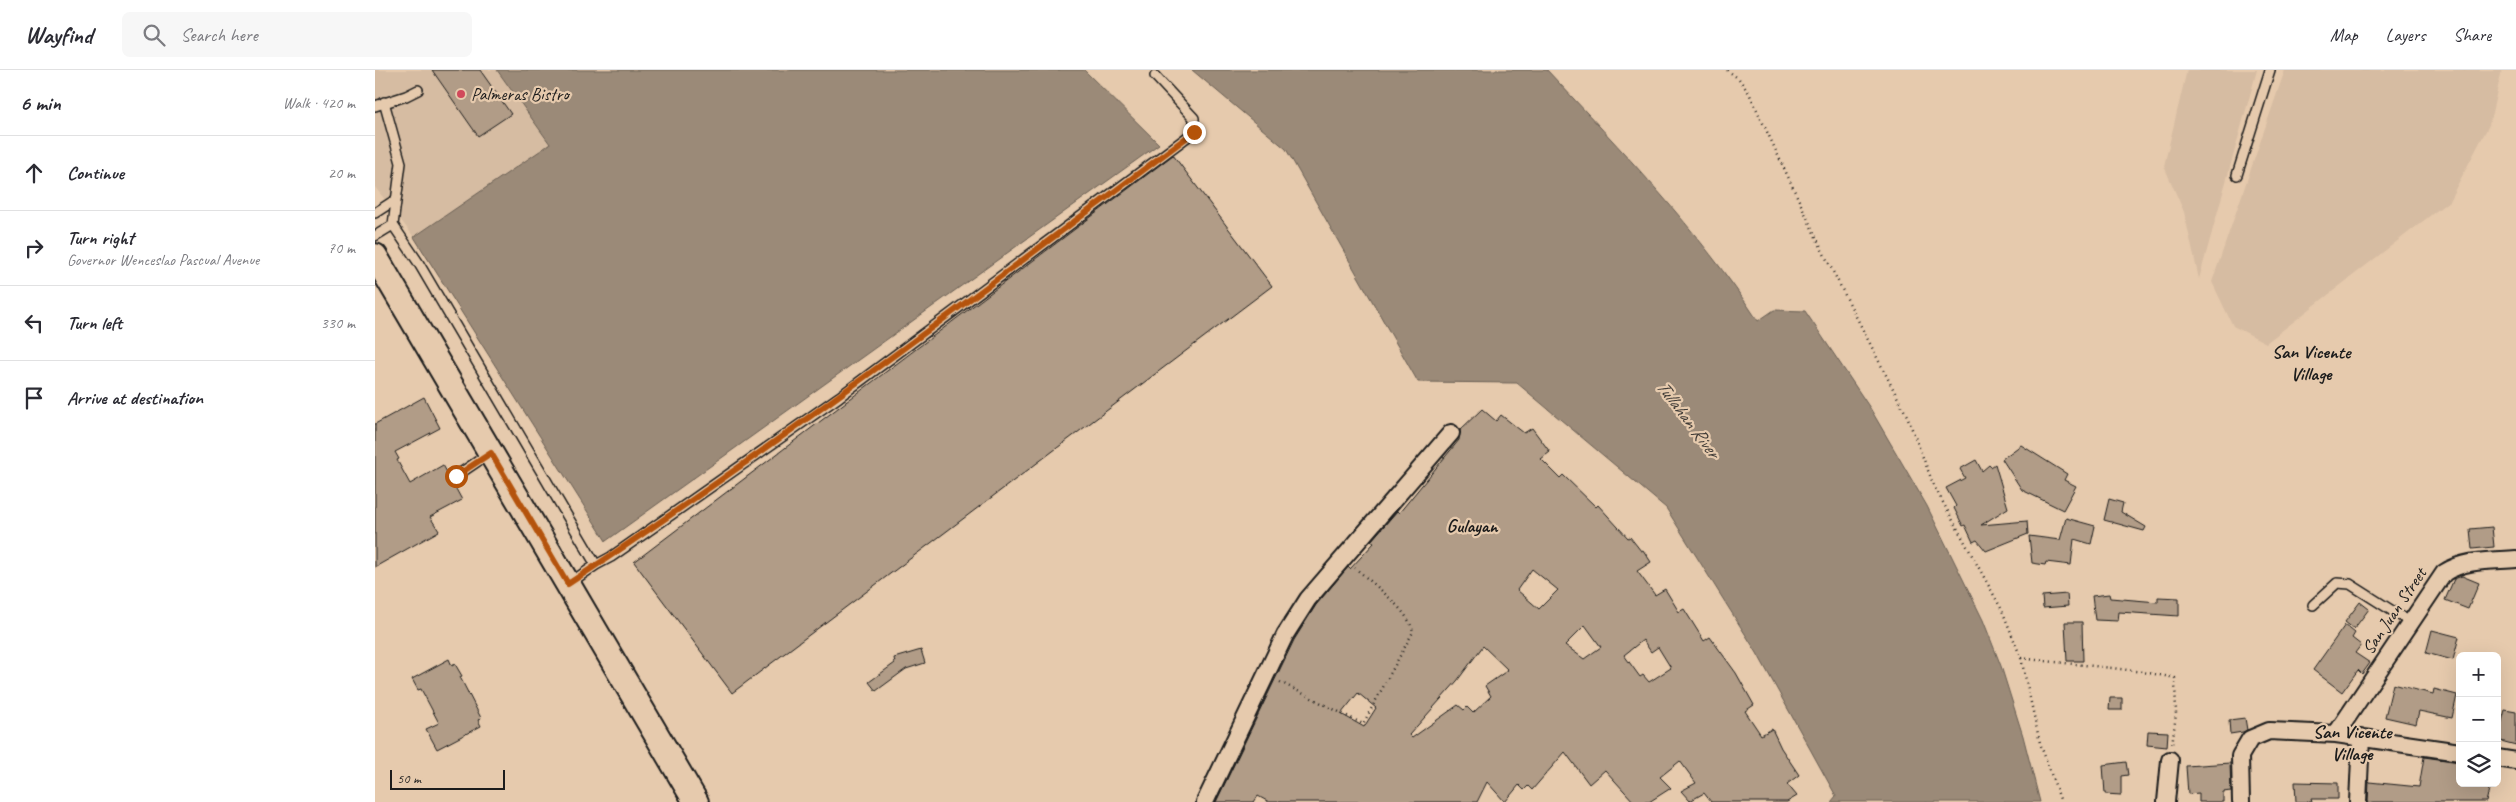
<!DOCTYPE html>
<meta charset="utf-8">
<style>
:root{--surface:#fff;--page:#f7f7f7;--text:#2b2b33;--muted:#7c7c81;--line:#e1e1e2}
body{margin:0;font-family:Caveat,sans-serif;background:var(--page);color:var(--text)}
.controls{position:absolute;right:15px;bottom:15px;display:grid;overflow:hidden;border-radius:8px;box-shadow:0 5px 20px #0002}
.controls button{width:45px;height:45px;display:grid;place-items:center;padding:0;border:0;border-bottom:1px solid var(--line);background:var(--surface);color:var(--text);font:25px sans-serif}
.scale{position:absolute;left:15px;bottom:12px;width:115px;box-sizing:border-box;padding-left:5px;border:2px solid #1c1c1c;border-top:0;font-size:14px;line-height:18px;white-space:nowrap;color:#1c1c1c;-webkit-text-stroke:4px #e6caad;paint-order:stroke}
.stop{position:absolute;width:15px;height:15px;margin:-11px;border:4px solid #b45309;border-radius:50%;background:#fff}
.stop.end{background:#b45309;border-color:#fff;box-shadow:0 1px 5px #0008}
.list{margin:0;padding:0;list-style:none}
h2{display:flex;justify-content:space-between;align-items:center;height:65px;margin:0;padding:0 20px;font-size:21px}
h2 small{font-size:16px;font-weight:400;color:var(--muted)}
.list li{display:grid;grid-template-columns:32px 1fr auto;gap:15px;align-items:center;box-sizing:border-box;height:75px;padding:0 20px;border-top:1px solid var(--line)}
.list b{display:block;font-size:19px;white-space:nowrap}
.list p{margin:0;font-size:16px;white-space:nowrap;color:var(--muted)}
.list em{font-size:16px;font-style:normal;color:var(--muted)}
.icon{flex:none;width:28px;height:28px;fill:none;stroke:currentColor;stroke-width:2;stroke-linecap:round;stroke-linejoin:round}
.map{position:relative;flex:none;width:2141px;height:732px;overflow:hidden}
header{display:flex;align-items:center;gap:30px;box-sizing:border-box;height:70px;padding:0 25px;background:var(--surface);border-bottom:1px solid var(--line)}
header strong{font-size:24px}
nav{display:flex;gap:28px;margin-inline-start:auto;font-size:18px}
.search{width:350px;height:45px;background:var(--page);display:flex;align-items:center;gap:12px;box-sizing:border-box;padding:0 18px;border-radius:8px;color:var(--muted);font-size:19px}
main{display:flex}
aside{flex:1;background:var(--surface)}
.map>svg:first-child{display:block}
.built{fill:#d6bca2}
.water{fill:#9b8a78;stroke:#685e53}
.building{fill:#b19c87;stroke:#1c1c1c;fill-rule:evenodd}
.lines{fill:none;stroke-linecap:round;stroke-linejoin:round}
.lane-casing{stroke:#1c1c1c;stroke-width:12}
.street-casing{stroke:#1c1c1c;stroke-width:20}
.secondary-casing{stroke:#1c1c1c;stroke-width:28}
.path{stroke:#1c1c1c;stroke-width:2.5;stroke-dasharray:1 4;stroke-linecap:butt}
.lane{stroke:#e6caad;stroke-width:9}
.street{stroke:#e6caad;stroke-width:16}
.secondary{stroke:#e6caad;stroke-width:24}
.route{stroke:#b45309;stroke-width:6}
.poi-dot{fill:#d1495b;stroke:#e6caad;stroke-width:2}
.labels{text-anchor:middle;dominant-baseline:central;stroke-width:4.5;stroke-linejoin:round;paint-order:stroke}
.poi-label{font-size:18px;fill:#1c1c1c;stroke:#e6caad;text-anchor:start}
.street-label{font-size:18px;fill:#1c1c1c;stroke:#e6caad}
.neighbourhood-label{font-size:19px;font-weight:bold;fill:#1c1c1c;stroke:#e6caad}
.water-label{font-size:19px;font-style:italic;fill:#423d38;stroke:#e6caad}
</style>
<header>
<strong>Wayfind</strong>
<div class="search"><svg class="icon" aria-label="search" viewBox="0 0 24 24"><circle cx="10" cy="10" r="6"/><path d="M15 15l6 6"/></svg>Search here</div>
<nav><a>Map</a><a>Layers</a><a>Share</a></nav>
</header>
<main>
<aside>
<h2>6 min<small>Walk · 420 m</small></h2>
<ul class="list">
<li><svg class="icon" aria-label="ahead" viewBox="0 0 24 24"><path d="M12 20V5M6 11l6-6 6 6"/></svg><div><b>Continue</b></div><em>20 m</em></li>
<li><svg class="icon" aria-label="right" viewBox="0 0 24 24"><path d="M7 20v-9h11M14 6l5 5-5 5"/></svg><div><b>Turn right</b><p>Governor Wenceslao Pascual Avenue</p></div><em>70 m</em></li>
<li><svg class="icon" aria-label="left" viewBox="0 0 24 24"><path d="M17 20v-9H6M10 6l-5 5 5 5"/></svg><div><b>Turn left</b></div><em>330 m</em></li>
<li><svg class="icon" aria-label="arrive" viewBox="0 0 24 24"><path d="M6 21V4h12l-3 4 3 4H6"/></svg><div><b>Arrive at destination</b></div></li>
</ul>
</aside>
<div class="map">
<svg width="2141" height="732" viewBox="0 0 2141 732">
<rect width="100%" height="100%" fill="#e6caad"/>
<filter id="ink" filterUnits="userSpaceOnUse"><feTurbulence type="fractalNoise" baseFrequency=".02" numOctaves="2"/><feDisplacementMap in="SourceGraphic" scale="10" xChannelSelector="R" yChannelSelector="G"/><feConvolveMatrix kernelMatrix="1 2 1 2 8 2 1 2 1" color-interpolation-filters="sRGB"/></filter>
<g filter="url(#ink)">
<!-- built -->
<path class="built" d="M0,0H122L175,74L39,167L0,117Z
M1812,0H1882L1824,209L1809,142L1789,96Z
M1910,0H2127L2114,55L2074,131L1891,273L1858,256L1837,212Z"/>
<!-- water -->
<path class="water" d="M122,0H709L784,74L231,471L39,167L175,74Z
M817,0H1172C1247,81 1323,159 1383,251L1399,240L1430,241L1495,338L1552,436L1608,550L1626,596L1648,666L1665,732H1456L1461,726L1382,583L1291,438L1142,313L1043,312L911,79Z"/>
<!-- building -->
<path class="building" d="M57,0H105L136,44L103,66Z
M798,85L897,216L357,623L259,492Z
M49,327L65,358L20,382L24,389L22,390L35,414L68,395L87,430L55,447L64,461L0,497V354Z
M1107,339L1121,351L1126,345L1149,363L1157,358L1175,382L1166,389L1185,408L1188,405L1221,437L1223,435L1253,468L1255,467L1266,481L1268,480L1276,492L1262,501L1280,525L1290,519L1304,542L1309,539L1329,571L1335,567L1361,603L1379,635L1370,641L1386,665L1397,659L1406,678L1424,705L1412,714L1422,726L1412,732H1336L1329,723L1315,731L1306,721L1321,713L1305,691L1285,707L1296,718L1274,732H1259L1230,700L1214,714L1190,682L1157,720L1153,716L1149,720L1144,715L1130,732L1112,712L1102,732H894L883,726L879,732H841L919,570L941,535L973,497L975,499L999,473L996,471L1022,441L1024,443L1084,370L1085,360ZM1157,499L1183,520L1164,539L1142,520ZM1210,555L1226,577L1209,589L1190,575ZM1268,570L1276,582L1283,577L1296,598L1274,612L1268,605L1265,607L1249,585ZM1108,576L1133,600L1110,616L1116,626L1098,643L1092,637L1089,640L1083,635L1037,668L1034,665L1082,611ZM983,623L1001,638L989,657L966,644Z
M1646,375L1692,404L1689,410L1701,416L1688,440L1647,420L1627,389Z
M1601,390L1607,401L1614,395L1616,397L1620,394L1633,438L1606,455L1652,451L1653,464L1611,481L1602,470L1598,472L1590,455L1588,456L1579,438L1581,436L1571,418L1590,408L1585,399Z
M1734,429L1748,433L1746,442L1771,457L1769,461L1729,450Z
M1691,448L1720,456L1716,474L1699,469L1696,495L1671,492L1670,495L1657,493L1654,466L1685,470Z
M2117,457L2119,477L2097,479L2095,459Z
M2087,506L2104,513L2093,539L2070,530L2079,509Z
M1692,524L1693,536L1668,538L1667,526Z
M1734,524L1735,528L1783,532V527L1804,528V546L1744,542L1743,551L1720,550L1717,526Z
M1985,532L1994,539L1979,559L1970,552Z
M1690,552H1707L1708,591H1692Z
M1970,555L1980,563L1977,568L1986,575L1980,583L1995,593L1987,604L1983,600L1967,622L1938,600Z
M2057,560L2084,567L2078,590L2051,583Z
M546,580L550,593L531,599L501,621L494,612L520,593L519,588Z
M74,589L77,596L80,594L87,606L85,607L106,648L103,650L106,656L62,679L51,659L64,653L46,619L43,620L37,609Z
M2018,614L2058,624L2059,619L2082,625L2077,648L2044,641L2041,654L2010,647Z
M1735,628H1747V640H1734Z
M2130,640L2141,642V675L2122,670Z
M1870,648L1872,660L1868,662L1855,664L1854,650Z
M1773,661L1793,662L1792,677L1772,675Z
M2049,687L2085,692V713H2116L2111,732H1993L1994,712L2044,717Z
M1751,692L1753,705L1746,706V725L1730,724L1728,695Z
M1855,693L1856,721L1848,722V732H1824V723L1813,724L1811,696Z
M1920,712L1963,713V729H1936L1937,732H1921Z"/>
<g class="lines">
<!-- lane casing -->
<g class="lane-casing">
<path id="lane" d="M9,32L26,93L18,155
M0,36L31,26L43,20
M1862,105L1895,0
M0,143L20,130
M0,166L18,155L43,192L221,495L236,487L464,327L819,62V48L780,6
M81,406L115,383
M193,514L221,495
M1938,535L1962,513L1975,514L2035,552"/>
</g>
<!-- street casing -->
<g class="street-casing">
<path id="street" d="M1961,664L2069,503C2090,489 2117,491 2141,489
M2122,688L2141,691
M830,732L910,565L933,529L1076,363
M1791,732L1795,690
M1866,732L1865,686L1875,669L1894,661L1961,664L2085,682
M1983,732L1986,667"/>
</g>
<!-- secondary casing -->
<g class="secondary-casing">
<path id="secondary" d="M0,186L321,732"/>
</g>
<!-- path -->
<path class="path" d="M1352,0L1364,9L1374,23L1448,182L1532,346L1559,416L1627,540L1646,588L1665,673L1686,732
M1646,588C1698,595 1749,597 1800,608L1801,644L1797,675
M905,612L988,654L1038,562C1035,541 996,512 980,498"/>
<!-- lane -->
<use href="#lane" class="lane"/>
<!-- street -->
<use href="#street" class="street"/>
<!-- secondary -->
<use href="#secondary" class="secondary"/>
</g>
</g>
<g class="lines" filter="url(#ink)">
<!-- route -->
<path class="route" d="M81,406L116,383L193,514C408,372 613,216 819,62"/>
</g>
<!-- markers -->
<circle class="poi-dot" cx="86" cy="24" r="5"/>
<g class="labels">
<!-- poi labels -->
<g class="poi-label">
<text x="96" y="24">Palmeras Bistro</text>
</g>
<!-- street labels -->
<g class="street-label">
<text transform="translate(2019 541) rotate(-56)">San Juan Street</text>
</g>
<!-- neighbourhood labels -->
<g class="neighbourhood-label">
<text x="1936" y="282">San Vicente<tspan x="1936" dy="22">Village</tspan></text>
<text x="1097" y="456">Gulayan</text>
<text x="1977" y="662">San Vicente<tspan x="1977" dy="22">Village</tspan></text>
</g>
<!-- water labels -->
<g class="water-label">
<text transform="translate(1313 349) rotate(53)">Tullahan River</text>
</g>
</g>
</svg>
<div class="controls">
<button>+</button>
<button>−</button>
<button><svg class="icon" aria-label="layers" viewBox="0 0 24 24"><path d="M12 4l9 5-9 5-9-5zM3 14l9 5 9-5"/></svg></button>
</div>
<div class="scale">50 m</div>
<div class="stop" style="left:81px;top:406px"></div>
<div class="stop end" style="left:819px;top:62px"></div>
</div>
</main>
